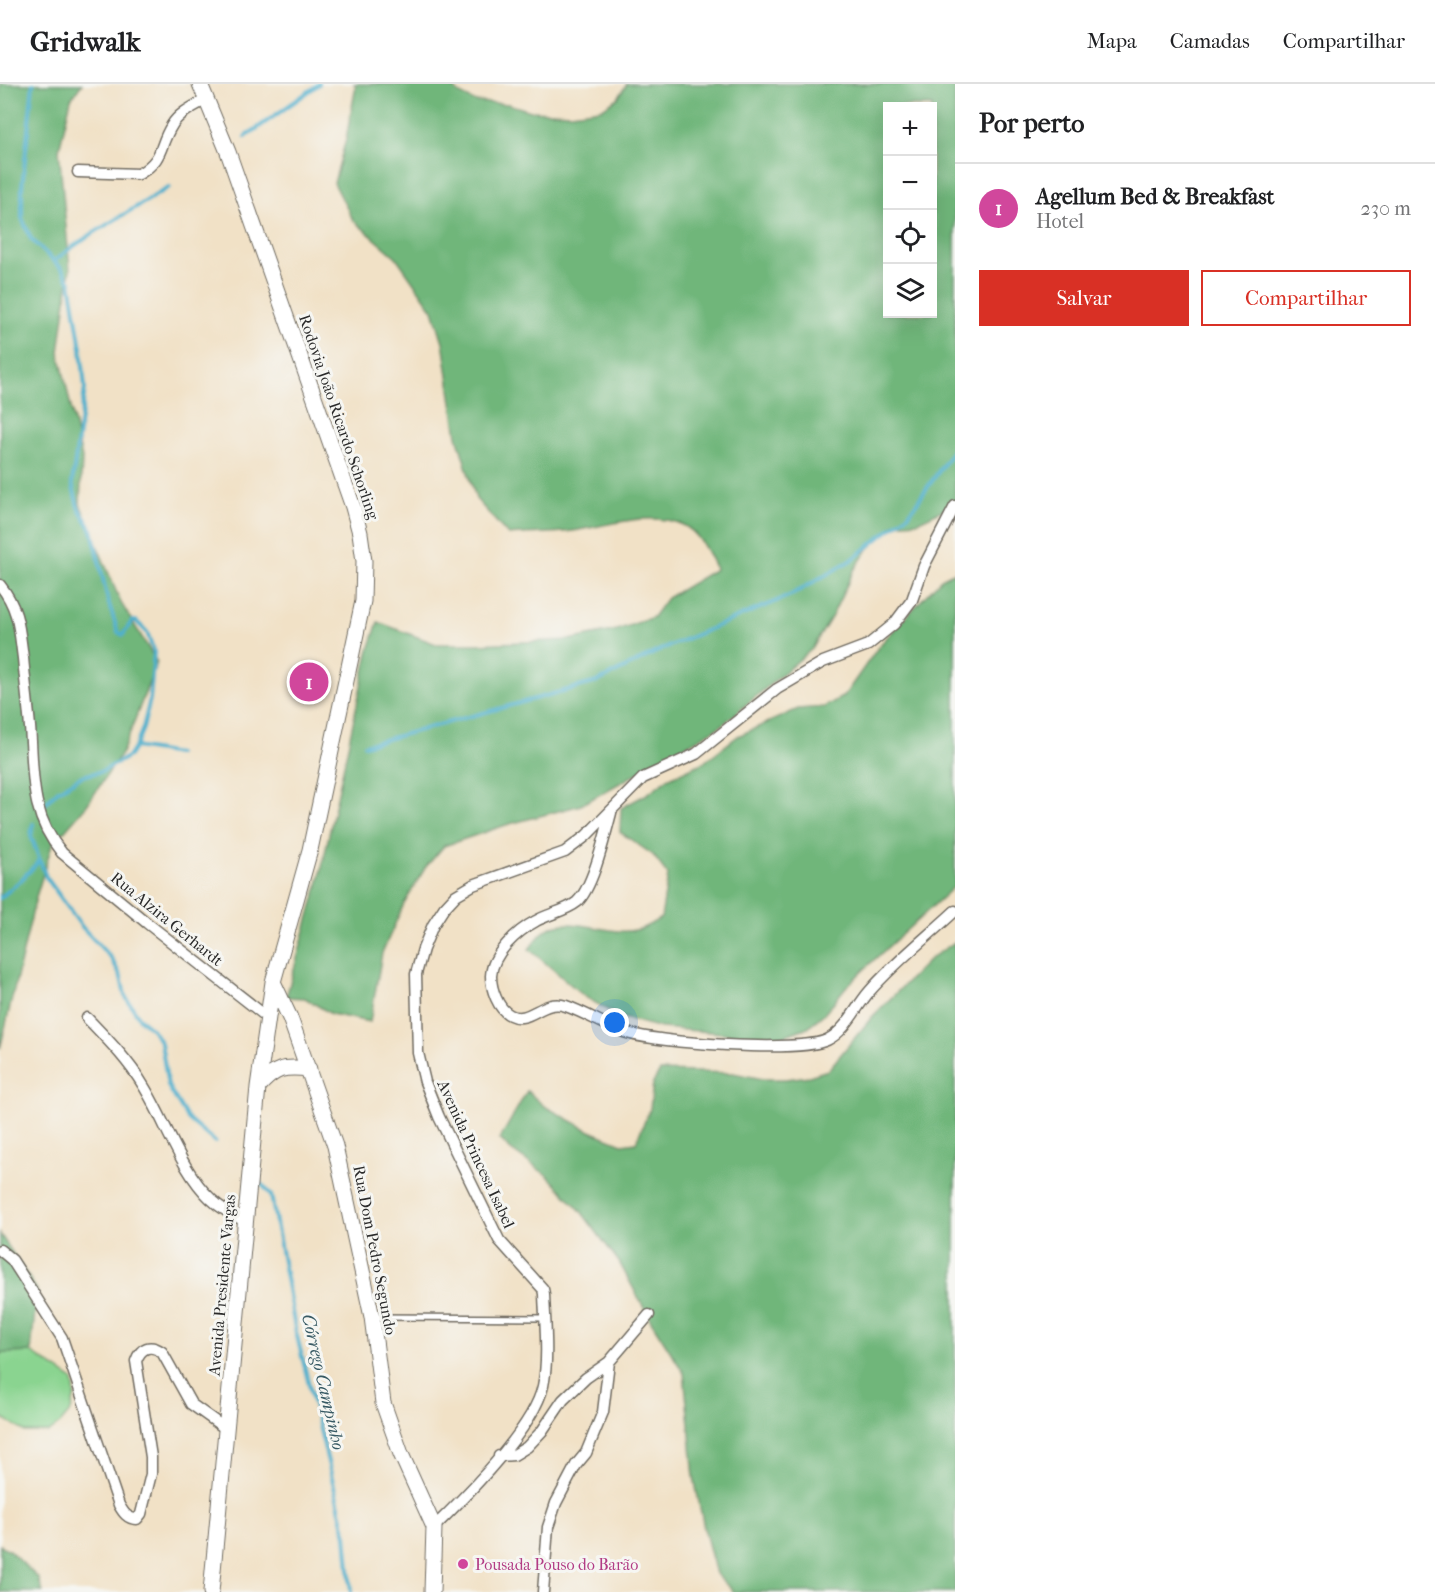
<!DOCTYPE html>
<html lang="pt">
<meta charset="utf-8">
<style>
:root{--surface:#fff;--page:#f6f6f6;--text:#202124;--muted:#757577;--line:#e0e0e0;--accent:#d93025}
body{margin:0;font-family:"IM FELL French Canon",serif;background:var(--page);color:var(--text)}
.controls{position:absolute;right:18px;top:18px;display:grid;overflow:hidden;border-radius:0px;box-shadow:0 6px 24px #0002}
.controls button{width:54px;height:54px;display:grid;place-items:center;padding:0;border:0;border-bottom:2px solid var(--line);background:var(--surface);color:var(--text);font:30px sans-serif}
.you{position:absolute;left:615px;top:939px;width:21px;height:21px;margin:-15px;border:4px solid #fff;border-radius:50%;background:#1a73e8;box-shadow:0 0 0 9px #1a73e833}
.badge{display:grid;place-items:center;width:39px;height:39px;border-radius:50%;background:var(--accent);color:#fff;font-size:20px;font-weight:700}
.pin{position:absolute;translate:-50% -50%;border:3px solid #fff;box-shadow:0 2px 6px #0006}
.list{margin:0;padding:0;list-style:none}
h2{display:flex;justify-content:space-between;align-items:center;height:78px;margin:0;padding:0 24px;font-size:26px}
h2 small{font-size:20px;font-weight:400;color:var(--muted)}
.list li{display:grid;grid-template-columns:39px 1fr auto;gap:18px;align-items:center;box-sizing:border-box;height:90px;padding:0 24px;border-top:2px solid var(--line)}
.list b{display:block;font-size:22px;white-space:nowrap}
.list p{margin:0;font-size:20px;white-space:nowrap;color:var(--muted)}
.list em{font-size:20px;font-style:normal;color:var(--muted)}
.actions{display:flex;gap:12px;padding:18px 24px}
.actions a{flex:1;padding:14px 0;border:2px solid var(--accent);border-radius:0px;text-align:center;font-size:21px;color:var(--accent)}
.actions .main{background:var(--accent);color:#fff}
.icon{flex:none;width:33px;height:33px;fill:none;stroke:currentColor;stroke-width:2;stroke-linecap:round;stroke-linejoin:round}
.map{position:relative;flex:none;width:955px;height:1508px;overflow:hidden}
header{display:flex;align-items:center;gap:36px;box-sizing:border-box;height:84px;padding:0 30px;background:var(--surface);border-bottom:2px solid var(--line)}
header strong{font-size:28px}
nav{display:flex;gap:33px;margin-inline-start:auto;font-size:21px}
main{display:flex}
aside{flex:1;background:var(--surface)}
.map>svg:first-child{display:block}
.green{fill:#8ad490;stroke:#5a805e;stroke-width:1.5}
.forest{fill:#6fb67a;stroke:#4d7052;stroke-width:1.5;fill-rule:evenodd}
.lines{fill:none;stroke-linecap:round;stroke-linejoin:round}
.stream{stroke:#4fb0cd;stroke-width:4}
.lane-casing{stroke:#706b61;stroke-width:8}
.street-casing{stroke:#706b61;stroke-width:13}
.secondary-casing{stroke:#706b61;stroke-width:17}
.lane{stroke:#fff;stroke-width:5}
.street{stroke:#fff;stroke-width:10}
.secondary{stroke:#fff;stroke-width:15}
.hotel-dot{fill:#d1479c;stroke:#f6f6f2;stroke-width:2}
.labels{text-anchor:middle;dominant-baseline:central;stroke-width:6;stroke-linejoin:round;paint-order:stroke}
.street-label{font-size:16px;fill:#2b2b2b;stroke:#f6f6f2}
.hotel-label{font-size:16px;fill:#b23c85;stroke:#f6f6f2;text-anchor:start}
.water-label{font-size:18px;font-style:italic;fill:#385a64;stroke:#f6f6f2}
</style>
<header>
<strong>Gridwalk</strong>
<nav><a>Mapa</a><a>Camadas</a><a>Compartilhar</a></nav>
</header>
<main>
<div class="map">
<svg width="955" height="1508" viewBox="0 0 955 1508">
<rect width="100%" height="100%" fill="#f6f6f2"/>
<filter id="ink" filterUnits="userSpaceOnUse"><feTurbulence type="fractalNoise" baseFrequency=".0167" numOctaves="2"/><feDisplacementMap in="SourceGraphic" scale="12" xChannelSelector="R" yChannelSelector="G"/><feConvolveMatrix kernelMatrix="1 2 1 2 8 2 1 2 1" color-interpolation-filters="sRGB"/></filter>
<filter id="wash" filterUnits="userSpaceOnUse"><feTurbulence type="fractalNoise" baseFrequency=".008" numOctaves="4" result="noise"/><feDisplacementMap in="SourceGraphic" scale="24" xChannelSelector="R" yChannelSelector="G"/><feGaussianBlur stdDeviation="1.35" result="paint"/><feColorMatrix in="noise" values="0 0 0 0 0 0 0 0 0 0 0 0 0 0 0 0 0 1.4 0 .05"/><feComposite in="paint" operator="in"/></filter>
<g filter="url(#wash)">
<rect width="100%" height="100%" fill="#f1e1c6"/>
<!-- green -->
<path class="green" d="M31,1268L73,1296L75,1311L71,1327L60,1340L49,1348H25L0,1332V1269Z"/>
<!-- forest -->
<path class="forest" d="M0,0H82L71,15L59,66L70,186L59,268L82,374L80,420L121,519L157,578L123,667L87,721L52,761L36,813L0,965Z
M354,0H451L458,9L476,18L508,20L531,27L571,29L601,25L618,14L627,0H955V416L947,424L917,438L894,440L868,465L854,486L832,532L812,565L721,642L581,721L506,741L444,762L425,784L404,820L382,869L370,938L331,930L305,914L286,913L319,797L368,569L378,538L436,560H477L569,556L617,546L653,533L667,514L716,485C708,470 700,449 683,441C650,426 607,442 573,447C552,450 529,449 508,451L476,415L457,352L443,258L433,226L396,173L353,136L334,99L346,55L356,2ZM888,22H932V230H888Z
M955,488V802L874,876L845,904L826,928L808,943L770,957L722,949L661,944L620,933L585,913L529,865C536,856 545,843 557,841C584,836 613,853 640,845C647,843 655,837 661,834L668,791L653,771L620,748L621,724L647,710L667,695L704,678L738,652L798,625L824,623L844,612L879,562L941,495Z
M955,858V1508H734L716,1490L704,1444L694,1393L684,1289L651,1237L619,1178L580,1126L548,1092L511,1066L500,1055L527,1007L544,1022L590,1047L622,1060L636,1058L650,1025L653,999L660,987L733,989L763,995H786L809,992L828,986L872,933L931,874Z
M0,1150L37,1206L31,1268L0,1269Z
M0,1461L9,1466L38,1494L43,1508H0Z"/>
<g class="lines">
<!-- stream -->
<path class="stream" d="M33,0L22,103V134L31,155L62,185L70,198L81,264L85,304L72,399L78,423L92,446L108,517L118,548L123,551L132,537H136L147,548L154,568L150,615L143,644L136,661L129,672L103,687L82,692L57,707L44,721
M245,53L319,0
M54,177C90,148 130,128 169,103
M365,661L597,598L660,566L791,511L853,475L909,430L955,364
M135,663L177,670
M33,740L31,752L46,793L82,843L111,874L121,893L125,912L140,935L152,945L161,959L168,1002L187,1034L215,1058
M0,814L20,797L40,776
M260,1098L271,1111L295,1244L346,1451L351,1508"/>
</g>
</g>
<g filter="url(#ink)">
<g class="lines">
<!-- lane casing -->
<g class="lane-casing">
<path id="lane" d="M373,1233L545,1234"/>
</g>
<!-- street casing -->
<g class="street-casing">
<path id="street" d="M78,88L139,90C165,74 158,63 172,41C179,29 193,23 205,16
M0,501C19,525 19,544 23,574C25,597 28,620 30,643C34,691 29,729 62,769L147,839L267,933
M611,729C605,751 593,804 577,818C566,827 548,830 536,837C517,847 492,870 491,892C491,905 498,925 510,931C530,941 542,914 566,922C586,929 604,941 624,948C655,959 799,969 827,956C846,947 856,923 869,908C894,879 926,854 955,827
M87,934C107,955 128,976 143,1001C165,1036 181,1087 211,1115C221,1125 233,1131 245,1137
M0,1166L12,1176L62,1254L119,1421C123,1428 127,1435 137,1435L141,1430L151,1390V1373L136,1277C141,1263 150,1260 162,1268L191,1320L226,1345
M499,1372L514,1371L527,1363L542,1347L563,1316L586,1294L609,1278L649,1231
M434,1443C466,1412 534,1344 543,1302C549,1274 545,1239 544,1210L543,1205L499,1156L439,1033L425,998L418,969L416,890L423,865L433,841L444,824L456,811L473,801L565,768L586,752L643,694L696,670L777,605L823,578L868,561L894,540L912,516L924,482L955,422
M543,1508L548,1443L556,1419L576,1381L586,1369L603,1328L609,1278"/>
</g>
<!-- secondary casing -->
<g class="secondary-casing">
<path id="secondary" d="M200,0L228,68L353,423L360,449L364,477L363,517L310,766L273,898L258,1003L211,1508
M273,898L290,934L335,1062L372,1233L383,1319L401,1370L434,1443L432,1508
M258,1003C275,984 283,982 309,985"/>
</g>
<!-- lane -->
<use href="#lane" class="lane"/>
<!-- street -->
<use href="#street" class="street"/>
<!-- secondary -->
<use href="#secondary" class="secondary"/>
</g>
</g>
<!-- markers -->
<circle class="hotel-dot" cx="463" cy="1480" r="6"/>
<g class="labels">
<!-- street labels -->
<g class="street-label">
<text transform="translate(339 333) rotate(71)">Rodovia João Ricardo Schorling</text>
<text transform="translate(167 835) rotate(39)">Rua Alzira Gerhardt</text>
<text transform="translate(476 1070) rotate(65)">Avenida Princesa Isabel</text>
<text transform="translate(375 1166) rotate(79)">Rua Dom Pedro Segundo</text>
<text transform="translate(222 1201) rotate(-85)">Avenida Presidente Vargas</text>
</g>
<!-- hotel labels -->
<g class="hotel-label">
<text x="475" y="1480">Pousada Pouso do Barão</text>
</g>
<!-- water labels -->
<g class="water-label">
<text transform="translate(323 1298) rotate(77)">Córrego Campinho</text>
</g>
</g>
</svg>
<div class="controls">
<button>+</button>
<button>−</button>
<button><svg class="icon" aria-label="locate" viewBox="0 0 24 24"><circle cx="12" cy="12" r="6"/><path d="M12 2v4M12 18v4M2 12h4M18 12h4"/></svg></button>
<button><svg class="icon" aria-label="layers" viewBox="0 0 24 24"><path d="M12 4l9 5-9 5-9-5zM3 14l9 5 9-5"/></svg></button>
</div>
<div class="you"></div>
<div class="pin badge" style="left:309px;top:598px;background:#d1479c">1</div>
</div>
<aside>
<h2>Por perto<small></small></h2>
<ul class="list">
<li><span class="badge" style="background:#d1479c">1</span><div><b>Agellum Bed &amp; Breakfast</b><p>Hotel</p></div><em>230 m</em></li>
</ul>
<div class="actions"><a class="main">Salvar</a><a>Compartilhar</a></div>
</aside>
</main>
